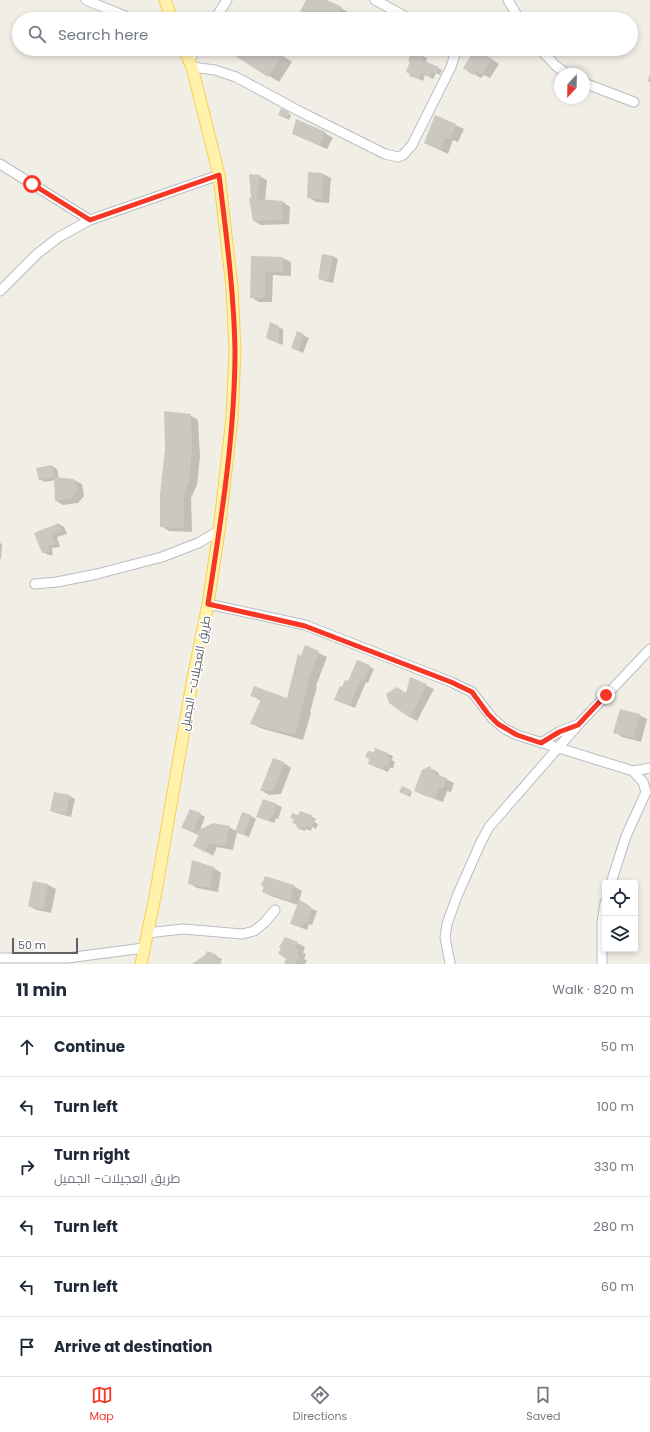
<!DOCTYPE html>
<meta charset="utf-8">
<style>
:root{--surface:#fff;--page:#f6f6f7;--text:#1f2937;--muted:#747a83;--line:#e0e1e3;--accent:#f73625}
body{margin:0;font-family:Poppins,Cairo,sans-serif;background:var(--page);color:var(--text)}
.controls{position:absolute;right:12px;bottom:12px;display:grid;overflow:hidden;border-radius:4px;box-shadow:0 2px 6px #0003}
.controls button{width:36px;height:36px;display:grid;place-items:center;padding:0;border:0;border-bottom:1px solid var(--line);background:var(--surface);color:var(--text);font:20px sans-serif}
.compass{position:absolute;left:554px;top:68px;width:36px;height:36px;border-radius:50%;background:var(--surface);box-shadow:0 2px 6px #0003;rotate:202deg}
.scale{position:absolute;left:12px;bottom:10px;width:66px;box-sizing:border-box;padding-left:4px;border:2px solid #5d6167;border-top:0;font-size:11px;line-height:14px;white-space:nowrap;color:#5d6167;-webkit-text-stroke:3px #fff;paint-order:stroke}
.stop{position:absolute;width:12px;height:12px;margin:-9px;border:3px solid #f73625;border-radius:50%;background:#fff}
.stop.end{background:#f73625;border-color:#fff;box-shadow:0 1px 4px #0008}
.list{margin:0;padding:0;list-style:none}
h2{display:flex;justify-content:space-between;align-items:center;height:52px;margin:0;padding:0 16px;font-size:17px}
h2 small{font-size:13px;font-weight:400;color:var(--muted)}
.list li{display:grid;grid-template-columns:26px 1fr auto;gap:12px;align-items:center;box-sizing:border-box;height:60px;padding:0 16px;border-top:1px solid var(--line)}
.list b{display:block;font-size:15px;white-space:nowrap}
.list p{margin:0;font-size:13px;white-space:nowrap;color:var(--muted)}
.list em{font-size:13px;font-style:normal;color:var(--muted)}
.icon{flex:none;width:22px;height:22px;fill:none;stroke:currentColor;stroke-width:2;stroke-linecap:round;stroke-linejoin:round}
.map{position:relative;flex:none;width:650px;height:964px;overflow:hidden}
.search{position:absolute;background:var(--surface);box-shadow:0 2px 6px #0003;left:12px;right:12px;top:12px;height:44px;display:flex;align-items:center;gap:10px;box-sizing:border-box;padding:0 14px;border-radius:22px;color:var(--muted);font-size:15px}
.sheet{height:412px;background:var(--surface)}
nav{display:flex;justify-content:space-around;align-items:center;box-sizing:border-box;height:56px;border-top:1px solid var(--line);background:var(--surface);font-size:11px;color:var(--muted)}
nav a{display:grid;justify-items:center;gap:2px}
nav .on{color:var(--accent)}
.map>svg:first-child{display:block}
.shadow{fill:#0003}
.building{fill:#cbc8c2}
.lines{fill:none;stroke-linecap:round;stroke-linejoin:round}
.minor-casing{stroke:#babdc2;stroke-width:11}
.major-casing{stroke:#fccd52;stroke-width:13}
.minor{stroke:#fff;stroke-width:9}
.major{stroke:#fff2ab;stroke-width:11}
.route{stroke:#f73625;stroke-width:5}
.labels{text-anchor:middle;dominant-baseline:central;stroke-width:3.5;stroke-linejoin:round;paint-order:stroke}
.street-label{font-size:12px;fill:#5d6167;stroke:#fff}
</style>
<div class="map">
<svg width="650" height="964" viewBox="0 0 650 964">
<rect width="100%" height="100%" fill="#f0eee5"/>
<!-- shadow -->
<path class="shadow" d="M307,0H325L350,13L347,19H314Z
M236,49H272L292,62L279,82L233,54Z
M484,54L499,64L490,78L484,75L481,78L474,74Z
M423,56L427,58L426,62L427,63L442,70L440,75L436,73L433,79L425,75L423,81L411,75Z
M650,74V82L648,81Z
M282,110L291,115L289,120L279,114Z
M436,116L464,129L458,142L453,140L448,154L425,143Z
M325,133L333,138L327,149L293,134Z
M323,174L331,178L329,203L316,202L308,197Z
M259,176L267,180L265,201L283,202L290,207L289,224L261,225L254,221L252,199Z
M333,256L338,259L333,283L324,281L319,278Z
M252,257L283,258L291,262V276L273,275L272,302H259L251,297Z
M278,327L283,329V345L271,340Z
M298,333L309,338L303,353L297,350Z
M190,415L198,420L200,457L197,485L191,498L192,532L169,531L161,526Z
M52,466L57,469L59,478L74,480L82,484L84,496L78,503L63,505L56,501L55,480L45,482L39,479Z
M59,524L64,527L67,534L57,537L60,547L52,548L53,555H48L43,552L35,534Z
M0,543L2,544L1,559H0Z
M306,647L327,657L316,686L317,687L310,712L311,713L303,740L260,728L251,723L261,701L251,695L288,699Z
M369,666L374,669L368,683L366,682L355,708L336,700L348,683Z
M411,679L434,689L417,721L410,717L406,694Z
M639,715L647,719L641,742L622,737L615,732Z
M376,749L393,756L392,760L395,762L393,768H390L388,772L374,766V753Z
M284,763L291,768L281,794L269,795L261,790Z
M430,768L438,772L440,776L454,783L451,792L447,791L443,802L423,795L415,791Z
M403,787L412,792L410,797L401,792Z
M70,796L75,799L71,817L56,813L51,811Z
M264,800L282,807L278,819L276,818L274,823L257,817Z
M200,814L205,817L200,830L229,827L236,831L251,816L256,819L249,837L237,832L233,850L217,847L213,856L203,850L200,836L188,830Z
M298,816H311L316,819L314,822L318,824L316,829L312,827L311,831L306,829L305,831L300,829L295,819Z
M214,868L221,873L218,892L197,888L189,883Z
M265,877L294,886L302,891L299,901L310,906V908L317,911L312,925L309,924L307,930L292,924L298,905L271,896L263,892Z
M48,885L56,889L51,913L37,910L29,906Z
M297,943L305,947L303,953L306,954L304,959L307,960L305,964H295L279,953Z
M207,952L222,959L220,963L222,964H199Z"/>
<!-- building -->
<path class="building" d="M306,0H327L342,7L337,19H313L300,12Z
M235,49H273L282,55L268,77L232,54Z
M475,49L492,59L482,74L476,71L473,75L463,68Z
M416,51L424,55L422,59L424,61L439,67L436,74L431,72L429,77L421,73L418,79L409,76L410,74L406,72L410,61H408L411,52L415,54Z
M281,108L289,112L287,119L278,115Z
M435,115L456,124L450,139L445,137L440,150L424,143Z
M296,119L326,132L319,145L292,134Z
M308,172L323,173L322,199L307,198Z
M249,174L260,175L257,199L283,201L282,220L253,221L249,198H251Z
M322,254L333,256L328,281L318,279Z
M251,256L283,257V272H265V298H250Z
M270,322L279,326V344L266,338Z
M297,331L304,334L298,351L291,348Z
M164,411L191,414L192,452L189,480L184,494V528L160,527V494L165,449Z
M52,465L54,477L39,480L36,468Z
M54,477L74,479L77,491L70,499L55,501Z
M59,523L62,531L52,535L56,544L48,545L49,552L42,553L34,533Z
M305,645L319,651L308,680L309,681L302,707H303L295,735L250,724L261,699L250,696L254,686L287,698L298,654L301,656Z
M357,660L370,665L363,681L360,680L350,706L334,700L340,686L342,687L345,680L348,681Z
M410,677L427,684L410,718L389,703L386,694L397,687L406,693Z
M620,709L640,714L633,738L613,733Z
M375,748L388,753L387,756L391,758L388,766L384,765L383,770L368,764L369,759L365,757L368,751L374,752Z
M273,758L284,762L274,790L260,791Z
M430,766L432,771L436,772L435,774L447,778L443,788L439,787L435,799L414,791L422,770Z
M402,786L411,790L408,796L399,792Z
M54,792L70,795L66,814L50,811Z
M263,799L277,804L273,817L271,816L269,821L256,817Z
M190,809L201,813L193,832L181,828Z
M300,811L312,815L310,819L314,820L311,827L307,825L306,829L301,827L299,830L295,824L292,823L294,819L290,818L292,813L298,815Z
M242,812L251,815L244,835L235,832Z
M213,823L230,826L225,846L209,843L205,852L193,846L199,835L193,833Z
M192,860L214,867L210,888L188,884Z
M265,876L294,885L290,901L262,892L264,887L261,885Z
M33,881L48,884L43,909L28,906Z
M299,900L306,903L305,905L312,908L307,923L304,922L302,928L290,924Z
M285,937L298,942L295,948L299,949L297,954L299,955L296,964H284L286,959L278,953L281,948L279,947Z
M207,951L217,955L216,959L222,964H192L205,955Z"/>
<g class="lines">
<!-- minor casing -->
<g class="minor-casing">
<path id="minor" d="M86,0L132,19
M375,0L410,19
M508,0L519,19
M215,19L227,0
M540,49L556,66L567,74
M189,60L196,49
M192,67L215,70L236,77L297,110L385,154L398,157L403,155L412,145L451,67L455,54L454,49
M584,83L634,102
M0,164L90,220
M0,291L37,254L59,237L90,220L219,175
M35,584L57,582L97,574L162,557L198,543L219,531
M208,604L305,625L451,682L472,692L493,719L505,729L517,735L633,771L643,782L646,792L626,836L611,883
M541,743L559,732L576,725
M633,771L650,768
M147,933L183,929L242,934L254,931L265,922L275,910
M0,958H67L144,948
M450,963L445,937L447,924L457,896L481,842L489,827L578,725L650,649
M602,964V923L605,903"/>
</g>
<!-- major casing -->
<g class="major-casing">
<path id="major" d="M165,0L172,19
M141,964L155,897L192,683L208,604L219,531L232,418L235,350L232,287L219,175L192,67L184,49"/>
</g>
<!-- minor -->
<use href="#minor" class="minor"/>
<!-- major -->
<use href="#major" class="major"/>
</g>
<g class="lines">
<!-- route -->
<path class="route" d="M32,184L90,220L219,175C226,233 234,292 235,350C235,435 221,520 208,604L305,626L451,682L472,692L488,714L498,724L517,735L541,743L559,732L578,725L606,695"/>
</g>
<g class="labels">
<!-- street labels -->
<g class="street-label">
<text transform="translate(195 673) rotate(-79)">طريق العجيلات- الجميل</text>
</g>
</g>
</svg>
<div class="controls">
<button><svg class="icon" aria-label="locate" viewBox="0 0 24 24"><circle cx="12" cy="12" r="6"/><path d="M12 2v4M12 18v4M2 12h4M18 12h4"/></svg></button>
<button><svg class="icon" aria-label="layers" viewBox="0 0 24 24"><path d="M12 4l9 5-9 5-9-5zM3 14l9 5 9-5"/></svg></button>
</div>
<svg class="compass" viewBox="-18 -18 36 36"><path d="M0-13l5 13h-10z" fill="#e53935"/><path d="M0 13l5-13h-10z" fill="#747a83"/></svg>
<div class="scale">50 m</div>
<div class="stop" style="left:32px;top:184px"></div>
<div class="stop end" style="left:606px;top:695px"></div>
<div class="search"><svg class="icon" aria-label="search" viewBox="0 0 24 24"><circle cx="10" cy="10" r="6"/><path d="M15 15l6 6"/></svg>Search here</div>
</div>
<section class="sheet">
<h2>11 min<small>Walk · 820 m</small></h2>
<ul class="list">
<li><svg class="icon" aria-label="ahead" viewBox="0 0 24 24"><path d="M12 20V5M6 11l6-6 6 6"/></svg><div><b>Continue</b></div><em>50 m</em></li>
<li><svg class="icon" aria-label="left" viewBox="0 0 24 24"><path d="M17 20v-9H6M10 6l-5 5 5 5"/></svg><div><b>Turn left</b></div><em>100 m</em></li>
<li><svg class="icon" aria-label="right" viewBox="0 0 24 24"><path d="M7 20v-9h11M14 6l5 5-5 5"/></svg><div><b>Turn right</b><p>طريق العجيلات- الجميل</p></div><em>330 m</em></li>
<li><svg class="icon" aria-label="left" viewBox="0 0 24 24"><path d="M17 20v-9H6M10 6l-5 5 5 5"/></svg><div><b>Turn left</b></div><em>280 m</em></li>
<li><svg class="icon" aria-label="left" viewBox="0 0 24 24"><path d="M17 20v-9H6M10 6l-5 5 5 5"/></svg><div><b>Turn left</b></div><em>60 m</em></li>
<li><svg class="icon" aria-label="arrive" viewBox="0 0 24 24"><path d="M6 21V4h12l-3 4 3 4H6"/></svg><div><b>Arrive at destination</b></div></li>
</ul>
</section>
<nav>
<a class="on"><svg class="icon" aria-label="map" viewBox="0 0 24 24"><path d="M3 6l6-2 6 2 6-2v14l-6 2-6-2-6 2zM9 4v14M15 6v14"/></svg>Map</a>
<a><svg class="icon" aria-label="directions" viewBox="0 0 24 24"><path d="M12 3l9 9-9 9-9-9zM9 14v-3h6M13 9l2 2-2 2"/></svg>Directions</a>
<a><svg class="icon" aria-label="saved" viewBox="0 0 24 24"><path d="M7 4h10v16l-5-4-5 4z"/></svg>Saved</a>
</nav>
